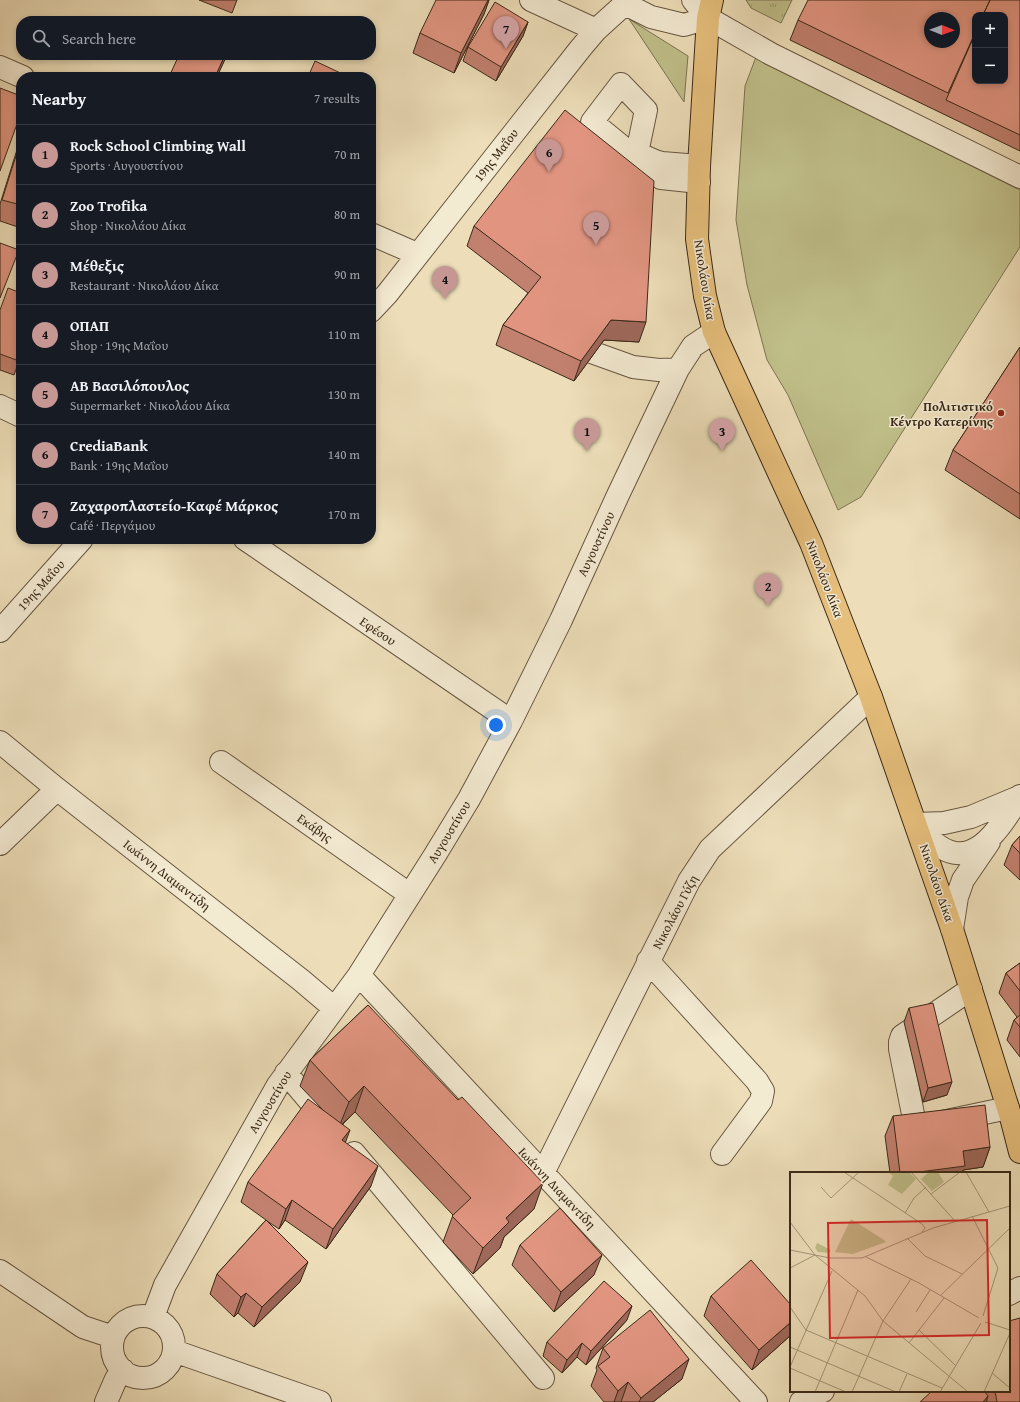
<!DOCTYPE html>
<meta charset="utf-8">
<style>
:root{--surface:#171b24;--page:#20242c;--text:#f1f3f6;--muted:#9ea1a6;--line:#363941;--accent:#c59692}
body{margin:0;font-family:"Gentium Book Plus",serif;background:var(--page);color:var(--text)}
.controls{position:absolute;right:12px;top:12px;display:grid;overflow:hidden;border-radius:8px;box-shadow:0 2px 6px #0003}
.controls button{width:36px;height:36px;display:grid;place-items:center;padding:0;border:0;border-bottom:1px solid var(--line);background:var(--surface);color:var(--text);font:20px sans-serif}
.compass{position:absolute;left:924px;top:12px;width:36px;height:36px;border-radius:50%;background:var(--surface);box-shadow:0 2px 6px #0003;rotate:91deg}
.you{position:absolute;left:496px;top:725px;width:14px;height:14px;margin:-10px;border:3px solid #fff;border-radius:50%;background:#1a73e8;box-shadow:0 0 0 6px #1a73e833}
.badge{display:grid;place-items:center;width:26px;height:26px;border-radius:50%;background:var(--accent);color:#111;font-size:13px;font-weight:700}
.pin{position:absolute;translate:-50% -33px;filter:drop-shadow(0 1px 2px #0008)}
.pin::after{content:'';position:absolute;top:21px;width:14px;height:12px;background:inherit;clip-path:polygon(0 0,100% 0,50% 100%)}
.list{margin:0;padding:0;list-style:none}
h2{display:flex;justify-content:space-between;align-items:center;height:52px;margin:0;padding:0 16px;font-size:17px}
h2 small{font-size:13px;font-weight:400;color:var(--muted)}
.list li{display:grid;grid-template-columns:26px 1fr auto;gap:12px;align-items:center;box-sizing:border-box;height:60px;padding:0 16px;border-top:1px solid var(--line)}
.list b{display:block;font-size:15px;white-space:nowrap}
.list p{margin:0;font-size:13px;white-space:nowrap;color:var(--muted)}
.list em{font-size:13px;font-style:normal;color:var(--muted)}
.icon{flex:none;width:22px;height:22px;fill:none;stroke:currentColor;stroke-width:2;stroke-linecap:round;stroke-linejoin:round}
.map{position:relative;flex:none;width:1020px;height:1402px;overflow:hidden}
.search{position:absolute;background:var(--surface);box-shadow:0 2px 6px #0003;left:16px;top:16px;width:360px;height:44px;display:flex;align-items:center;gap:10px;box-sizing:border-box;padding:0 14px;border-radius:16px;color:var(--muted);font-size:15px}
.panel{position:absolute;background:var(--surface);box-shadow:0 2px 6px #0003;left:16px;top:72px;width:360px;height:472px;border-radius:16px}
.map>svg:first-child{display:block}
.grass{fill:#c0bf8a;stroke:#7d7451}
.park{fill:url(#park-tufts);stroke:#7d7451}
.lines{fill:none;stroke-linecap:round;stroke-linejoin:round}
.minor-casing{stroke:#675640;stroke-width:24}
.major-casing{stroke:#3a2918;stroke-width:24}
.minor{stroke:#f3ead2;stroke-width:22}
.major{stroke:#e6bf7c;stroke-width:22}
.wall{fill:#c2806f;stroke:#3a2918}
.shaded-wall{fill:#9e685a;stroke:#3a2918}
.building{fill:#e19581;stroke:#3a2918;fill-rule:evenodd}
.poi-dot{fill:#8f2418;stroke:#f3ead2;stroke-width:1.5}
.labels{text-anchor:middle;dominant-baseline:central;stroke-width:3;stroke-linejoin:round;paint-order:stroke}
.street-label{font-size:13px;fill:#3a2918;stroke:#f3ead2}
.poi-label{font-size:13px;font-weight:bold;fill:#3a2918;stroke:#f3ead2;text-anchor:end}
.inset-road{fill:none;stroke:#a59679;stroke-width:1}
.view{fill:#d62828;fill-opacity:0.15;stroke:#d62828;stroke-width:2}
.inset-edge{fill:none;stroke:#3a2918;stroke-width:2}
</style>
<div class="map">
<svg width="1020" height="1402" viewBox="0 0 1020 1402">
<defs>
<pattern id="park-tufts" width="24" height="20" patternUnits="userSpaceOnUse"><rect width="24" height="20" fill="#c0bf8a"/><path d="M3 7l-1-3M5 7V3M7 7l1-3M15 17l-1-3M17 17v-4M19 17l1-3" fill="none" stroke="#9d9b70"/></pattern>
</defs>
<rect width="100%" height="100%" fill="#eddeb9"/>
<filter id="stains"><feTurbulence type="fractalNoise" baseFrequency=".005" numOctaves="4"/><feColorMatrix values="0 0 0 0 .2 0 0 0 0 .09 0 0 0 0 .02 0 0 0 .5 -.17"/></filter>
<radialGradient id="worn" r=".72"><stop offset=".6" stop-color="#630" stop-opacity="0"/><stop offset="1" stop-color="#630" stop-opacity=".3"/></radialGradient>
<!-- grass -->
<path class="grass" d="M629,19L688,56L684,102Z
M756,57L1020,190V247L861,497L838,510L788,395L767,360L747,285L736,220L745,86Z"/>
<!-- park -->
<path class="park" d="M746,0H792L781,23L751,8Z"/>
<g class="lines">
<!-- minor casing -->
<g class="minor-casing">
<path id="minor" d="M531,0L596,30
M693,0L708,18L771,54L1020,177
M625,4L651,17L684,25L708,18
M0,67L23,77
M699,182L661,178L641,161L637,153L625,149L592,122L621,84L646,110L637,153L655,161L662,163L699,166
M371,234L417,254
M371,311L387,294L580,49L596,30L629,0
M594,353L633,367L659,370L678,369
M0,406L21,416
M245,539L511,721
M0,631L82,539
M0,742L57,789L301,980L334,1008
M221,762L409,894
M916,824C941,855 966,867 995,832C1005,821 1012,808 1020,796
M916,824L944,823L971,817L1019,797
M0,844L57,789
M952,929L957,897L963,880L989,842
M648,961L757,1081L763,1091L761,1101L722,1154
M359,975L756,1402
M971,989L902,1036L900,1042V1049L913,1114L916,1122L923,1126L1008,1108
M286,1073L329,1124
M354,1153L543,1378
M543,1173L689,881L710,849L871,697
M0,1271L83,1327L113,1337
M1009,1294L1020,1288
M112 1347a31 31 0 1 1 62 0a31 31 0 1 1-62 0Z
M153,1317L165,1285L278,1085L359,975L435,855L469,799L511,721L561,620L618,495L678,369L693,346L714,332
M174,1351L320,1402
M106,1402L116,1379L123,1370
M801,1402L823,1391"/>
</g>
<!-- major casing -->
<g class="major-casing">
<path id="major" d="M712,0L708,18L699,166L697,239L705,296L714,332L811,543L871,697L952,929L1012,1121L1020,1152"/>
</g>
<!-- minor -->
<use href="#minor" class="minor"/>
<!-- major -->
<use href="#major" class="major"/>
</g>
<!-- wall -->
<path class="wall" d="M199,0H237L232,13Z
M488,0H489L484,14L454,73L413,53L420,33Z
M1020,0V151L790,40L798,20Z
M528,22L523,36L496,81L463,61L468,47Z
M21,137V228L0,221V204Z
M474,226L639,342L604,340L574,381L496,345L503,325L528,293L467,246Z
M0,310L21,356L14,375L0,370Z
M1020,347V519L945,470L953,450Z
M21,386V392L19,391Z
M1020,836V880L1004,865L1012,845Z
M1020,963V1057L1007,1040L1014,1020L1017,1017L999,993L1006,973Z
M368,1005L534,1209L504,1237L500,1248L473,1274L443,1242L453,1215L355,1112L343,1124L345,1143L371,1186L326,1249L285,1220L279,1229L267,1221L300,1282L254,1327L238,1313L234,1317L210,1294L217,1274L266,1220L241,1202L248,1182L323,1110L300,1086L310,1060Z
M909,1008L947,1095L923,1102L904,1022Z
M893,1116L990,1147L983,1167L963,1170L962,1173H890L885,1136Z
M520,1245L594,1275L554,1312L512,1265Z
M711,1296L791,1305V1335L752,1370L704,1316Z
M627,1320L586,1365L577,1357L562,1373L543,1356L547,1342Z
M603,1348L682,1379L653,1402H604L591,1386L597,1370L596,1368Z
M985,1391H1009L1020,1402H987Z"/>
<!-- shaded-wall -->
<path class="shaded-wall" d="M488,0H489L484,14L454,73L461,53Z
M528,22L523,36L496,81L501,67Z
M225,55H227L217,77H215Z
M611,320L646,322L639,342L604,340L574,381L581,361Z
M952,1082L947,1095L923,1102L928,1088Z
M364,1086L355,1112L339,1127L349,1102Z
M350,1130L343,1149L342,1140Z
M990,1147L983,1167L963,1170L962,1173H911L963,1151Z
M378,1166L371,1186L326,1249L333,1229Z
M543,1183L534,1209L504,1237L500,1248L473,1274L483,1248L506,1218Z
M292,1200L285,1220L279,1229L286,1209Z
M602,1255L594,1275L554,1312L561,1292Z
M308,1262L300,1282L254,1327L262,1307Z
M246,1293L238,1313L234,1317L241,1297Z
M632,1306L627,1320L586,1365L591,1351Z
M791,1322V1335L752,1370L759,1350Z
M582,1343L577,1357L562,1373L567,1360Z
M689,1359L682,1379L653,1402H639L641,1398Z
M628,1382L621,1402H614L618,1391Z
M988,1396L986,1402H983Z"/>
<!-- building -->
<path class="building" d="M436,0H488L461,53L420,33Z
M808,0H990L983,15H975V33L948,93L798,20ZM930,18H954V42H930Z
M990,0H1020V135L946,100L975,34V81H1005V15H983Z
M495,2L528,22L501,67L468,47Z
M195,18L201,21H194Z
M179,55H225L215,77H169Z
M315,61L349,77H308Z
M281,74L287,77H280Z
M0,88L21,96V113L0,171Z
M565,110L654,181L646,322L611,320L581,361L503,325L541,277L474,226Z
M21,140V205L2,200Z
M0,243L19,250L0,298Z
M8,288L21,293V356L19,361L0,354V310Z
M1020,347V494L953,450Z
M1020,836V853L1012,845Z
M1020,963V991L1006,973Z
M933,1003L952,1082L928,1088L909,1008Z
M368,1005L458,1100L462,1097L543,1183L506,1218L509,1222L483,1248L452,1216L471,1198L364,1086L349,1102L310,1060Z
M1020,1015V1027L1014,1020Z
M308,1099L350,1130L342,1140L378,1166L333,1229L292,1200L286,1209L248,1182Z
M985,1105L990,1147L963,1151L965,1166L911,1173H900L893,1116Z
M560,1208L602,1255L561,1292L520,1245Z
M266,1220L308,1262L262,1307L246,1293L241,1297L217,1274Z
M751,1260L791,1305V1322L759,1350L711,1296Z
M604,1281L632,1306L591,1351L582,1343L567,1360L547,1342Z
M650,1310L689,1359L641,1398L628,1382L618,1391L598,1366L610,1357L603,1348Z
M1020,1318V1402H997L995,1391H1009V1321Z
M932,1391H984L988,1396L983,1402H920Z"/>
<!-- markers -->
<circle class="poi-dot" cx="1001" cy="413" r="4"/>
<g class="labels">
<!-- street labels -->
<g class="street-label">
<text transform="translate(496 155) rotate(-52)">19ης Μαΐου</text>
<text transform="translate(705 280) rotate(81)">Νικολάου Δίκα</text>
<text transform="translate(596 544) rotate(-65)">Αυγουστίνου</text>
<text transform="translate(825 579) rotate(69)">Νικολάου Δίκα</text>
<text transform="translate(41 585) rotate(-48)">19ης Μαΐου</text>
<text transform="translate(378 631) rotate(34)">Εφέσου</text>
<text transform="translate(315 828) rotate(35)">Εκάβης</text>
<text transform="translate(449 832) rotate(-59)">Αυγουστίνου</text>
<text transform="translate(167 875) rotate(38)">Ιωάννη Διαμαντίδη</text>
<text transform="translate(937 883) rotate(71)">Νικολάου Δίκα</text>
<text transform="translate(675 912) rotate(-62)">Νικολάου Γύζη</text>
<text transform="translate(270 1102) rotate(-59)">Αυγουστίνου</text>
<text transform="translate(557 1188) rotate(47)">Ιωάννη Διαμαντίδη</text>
</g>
<!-- poi labels -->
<g class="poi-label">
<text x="993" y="406">Πολιτιστικό<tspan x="993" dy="15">Κέντρο Κατερίνης</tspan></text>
</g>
</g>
<!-- overview -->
<g transform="translate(790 1172)">
<rect width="220" height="220" fill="#eddeb9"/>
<path d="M98,0H119L126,7L112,22L98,13L103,4ZM139,0H148L154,10L142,19L131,7ZM61,47L94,68L96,70L63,82L45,80Z" fill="#c0bf8a"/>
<path d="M27,71L41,78L39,81L28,80L25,76Z" fill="#c0bf8a"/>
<path class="inset-road" d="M54,0L132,52L135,56L132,60M121,0L165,49M176,0L199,40M31,15L41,26L69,0M141,22L170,0M115,41L124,26L136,15M182,44L208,96L193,144M0,50L25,83M117,66L135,84L172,102M0,78L40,86H72L143,56L220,34M76,85L129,111L189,146M0,96L25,83L75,124L93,149L178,220M150,124L220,56M0,135L16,158L152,216M126,140L140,118M195,150L220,158M129,158L165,193M119,171L154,126M0,175L106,220M0,195L42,99M0,196L56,220M202,201L220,216M25,220L68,118M62,220L93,149L121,107M109,220L117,202M150,220L191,151M194,220L220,161"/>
<path class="view" d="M197,48L199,163L40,166L38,51Z"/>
<rect width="220" height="220" class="inset-edge"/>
</g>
<rect width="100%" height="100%" filter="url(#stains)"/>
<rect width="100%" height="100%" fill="url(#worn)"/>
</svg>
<div class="controls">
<button>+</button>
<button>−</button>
</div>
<svg class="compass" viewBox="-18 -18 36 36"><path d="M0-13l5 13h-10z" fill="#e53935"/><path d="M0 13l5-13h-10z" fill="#9ea1a6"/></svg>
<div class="you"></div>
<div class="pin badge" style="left:587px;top:451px">1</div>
<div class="pin badge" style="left:768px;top:606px">2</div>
<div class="pin badge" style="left:722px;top:451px">3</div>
<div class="pin badge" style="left:445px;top:299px">4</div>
<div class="pin badge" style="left:596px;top:245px">5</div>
<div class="pin badge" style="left:549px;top:172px">6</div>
<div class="pin badge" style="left:506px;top:49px">7</div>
<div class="search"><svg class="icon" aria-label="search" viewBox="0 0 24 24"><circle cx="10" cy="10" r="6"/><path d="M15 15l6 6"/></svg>Search here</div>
<section class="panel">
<h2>Nearby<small>7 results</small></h2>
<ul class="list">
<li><span class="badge">1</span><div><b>Rock School Climbing Wall</b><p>Sports · Αυγουστίνου</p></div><em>70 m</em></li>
<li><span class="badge">2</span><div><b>Zoo Trofika</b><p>Shop · Νικολάου Δίκα</p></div><em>80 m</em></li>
<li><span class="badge">3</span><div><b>Μέθεξις</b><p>Restaurant · Νικολάου Δίκα</p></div><em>90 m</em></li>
<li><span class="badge">4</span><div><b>ΟΠΑΠ</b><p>Shop · 19ης Μαΐου</p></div><em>110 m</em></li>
<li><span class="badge">5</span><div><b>ΑΒ Βασιλόπουλος</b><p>Supermarket · Νικολάου Δίκα</p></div><em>130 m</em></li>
<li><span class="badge">6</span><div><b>CrediaBank</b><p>Bank · 19ης Μαΐου</p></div><em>140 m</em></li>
<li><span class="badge">7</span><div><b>Ζαχαροπλαστείο-Καφέ Μάρκος</b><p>Café · Περγάμου</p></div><em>170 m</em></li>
</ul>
</section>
</div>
